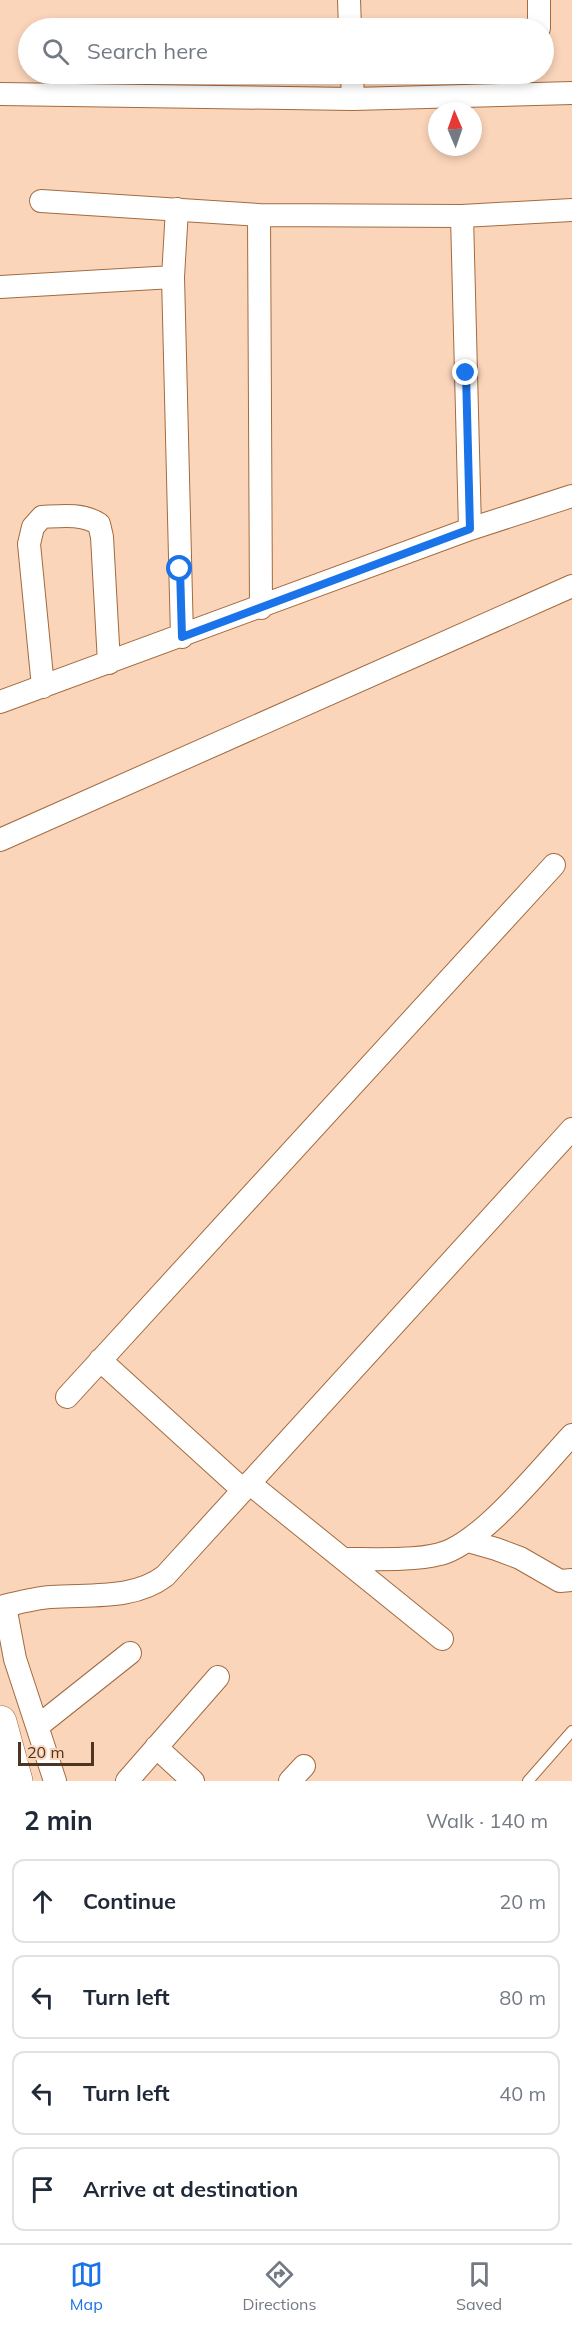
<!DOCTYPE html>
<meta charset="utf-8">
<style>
:root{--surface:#fff;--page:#f2f2f3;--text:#1f2937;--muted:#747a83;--line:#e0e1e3;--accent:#1a73e8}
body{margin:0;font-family:Mulish,sans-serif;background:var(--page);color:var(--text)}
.compass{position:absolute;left:428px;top:102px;width:54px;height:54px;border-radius:50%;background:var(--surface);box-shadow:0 3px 9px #0003;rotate:358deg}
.scale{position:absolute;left:18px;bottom:15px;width:76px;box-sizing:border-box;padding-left:6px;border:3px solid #4d3522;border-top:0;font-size:16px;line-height:21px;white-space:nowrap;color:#4d3522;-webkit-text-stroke:4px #fbd5ba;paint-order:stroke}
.stop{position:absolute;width:18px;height:18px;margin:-14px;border:4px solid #1a73e8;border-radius:50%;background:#fff}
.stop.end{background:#1a73e8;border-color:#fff;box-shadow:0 2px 6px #0008}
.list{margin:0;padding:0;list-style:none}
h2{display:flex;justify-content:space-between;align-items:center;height:78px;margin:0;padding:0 24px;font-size:26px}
h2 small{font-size:20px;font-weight:400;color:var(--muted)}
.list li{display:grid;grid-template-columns:39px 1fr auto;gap:18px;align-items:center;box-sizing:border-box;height:84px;margin:0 12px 12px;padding:0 12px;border:2px solid var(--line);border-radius:12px}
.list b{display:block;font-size:22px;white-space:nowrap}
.list em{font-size:20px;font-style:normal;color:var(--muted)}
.icon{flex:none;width:33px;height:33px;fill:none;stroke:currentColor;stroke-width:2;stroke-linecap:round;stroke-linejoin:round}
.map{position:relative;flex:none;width:572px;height:1781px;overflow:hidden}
.search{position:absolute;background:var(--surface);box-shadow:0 3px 9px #0003;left:18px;right:18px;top:18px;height:66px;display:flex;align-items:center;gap:15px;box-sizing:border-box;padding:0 21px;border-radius:33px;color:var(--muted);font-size:22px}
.sheet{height:462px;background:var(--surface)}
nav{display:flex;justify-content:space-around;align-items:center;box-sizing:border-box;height:84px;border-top:2px solid var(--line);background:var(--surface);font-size:16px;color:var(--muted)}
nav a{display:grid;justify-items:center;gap:3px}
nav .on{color:var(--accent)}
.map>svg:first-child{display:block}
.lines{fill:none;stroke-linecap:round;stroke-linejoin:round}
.service-casing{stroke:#a36b3f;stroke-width:12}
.minor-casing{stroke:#a36b3f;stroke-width:24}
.motorway-casing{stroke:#a36b3f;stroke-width:34}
.service{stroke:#fff;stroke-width:10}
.minor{stroke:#fff;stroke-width:22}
.motorway{stroke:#fff;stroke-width:33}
.route{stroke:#1a73e8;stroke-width:8}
</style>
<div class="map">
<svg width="572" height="1781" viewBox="0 0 572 1781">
<rect width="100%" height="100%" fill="#fbd5ba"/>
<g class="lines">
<!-- service casing -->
<g class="service-casing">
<path id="service" d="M528,1781L572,1731"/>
</g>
<!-- minor casing -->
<g class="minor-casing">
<path id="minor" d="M349,0L350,28
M539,0V28
M352,74L353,99
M0,94L353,99L572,93
M41,201L259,215L462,216L572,210
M177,209L173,277L182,637
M259,215L261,608
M462,216L470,529
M0,287L173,277
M43,687L29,544L33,527L42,517C61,516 82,513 99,524L102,537L109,663
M0,702L470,529L572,496
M0,840L572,586
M100,1360L243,1490
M67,1397L554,865
M249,1483L442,1639
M468,1541L496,1549L520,1558L560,1581L572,1580
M344,1559C371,1559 414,1561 440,1554C481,1544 542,1467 572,1435
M5,1606L15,1659L55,1781
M0,1607C17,1603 34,1598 51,1597C89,1594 134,1600 165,1576L572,1129
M38,1726L130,1653
M156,1747L193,1781
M127,1781L218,1677
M290,1781L304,1766"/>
</g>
<!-- motorway casing -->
<g class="motorway-casing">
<path id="motorway" d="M0,1722L16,1781"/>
</g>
<!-- service -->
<use href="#service" class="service"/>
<!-- minor -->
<use href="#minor" class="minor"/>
<!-- motorway -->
<use href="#motorway" class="motorway"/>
</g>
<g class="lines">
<!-- route -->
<path class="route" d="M180,569L182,637L470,529L466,373"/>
</g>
</svg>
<svg class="compass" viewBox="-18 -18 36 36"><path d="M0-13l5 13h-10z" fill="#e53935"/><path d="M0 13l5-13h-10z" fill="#747a83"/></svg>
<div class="scale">20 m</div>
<div class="stop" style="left:180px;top:569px"></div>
<div class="stop end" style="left:466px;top:373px"></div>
<div class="search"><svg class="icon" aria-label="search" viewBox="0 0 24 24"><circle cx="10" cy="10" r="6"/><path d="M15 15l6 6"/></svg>Search here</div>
</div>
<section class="sheet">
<h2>2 min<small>Walk · 140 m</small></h2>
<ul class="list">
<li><svg class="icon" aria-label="ahead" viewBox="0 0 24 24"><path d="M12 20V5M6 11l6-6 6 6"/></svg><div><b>Continue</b></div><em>20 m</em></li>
<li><svg class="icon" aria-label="left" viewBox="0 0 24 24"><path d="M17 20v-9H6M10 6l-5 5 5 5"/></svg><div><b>Turn left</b></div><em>80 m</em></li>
<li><svg class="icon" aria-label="left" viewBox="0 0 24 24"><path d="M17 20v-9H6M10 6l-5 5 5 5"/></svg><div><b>Turn left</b></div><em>40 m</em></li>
<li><svg class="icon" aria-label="arrive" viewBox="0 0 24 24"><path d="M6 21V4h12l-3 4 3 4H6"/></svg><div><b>Arrive at destination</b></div></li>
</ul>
</section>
<nav>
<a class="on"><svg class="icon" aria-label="map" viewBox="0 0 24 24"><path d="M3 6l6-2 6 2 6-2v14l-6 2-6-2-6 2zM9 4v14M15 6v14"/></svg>Map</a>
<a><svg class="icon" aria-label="directions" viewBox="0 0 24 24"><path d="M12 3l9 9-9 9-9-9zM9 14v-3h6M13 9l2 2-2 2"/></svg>Directions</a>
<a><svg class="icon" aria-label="saved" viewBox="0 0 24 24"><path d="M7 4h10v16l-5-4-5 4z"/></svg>Saved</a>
</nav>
